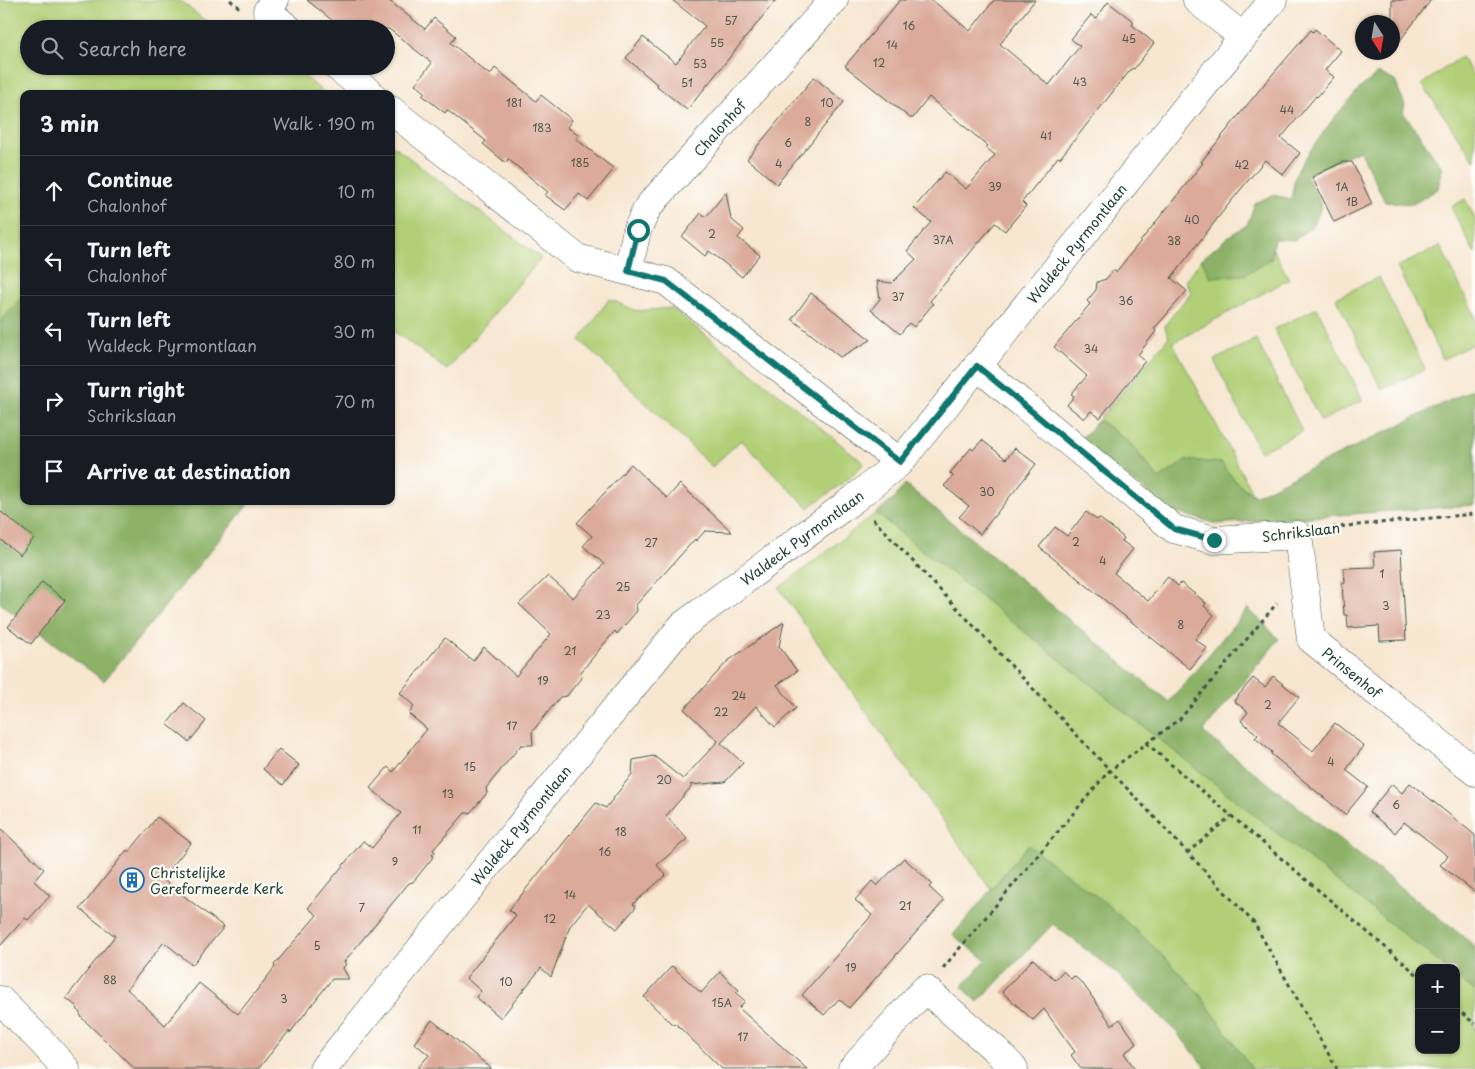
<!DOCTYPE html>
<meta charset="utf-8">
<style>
:root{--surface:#171b24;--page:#242831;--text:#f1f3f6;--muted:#9ea1a6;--line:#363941}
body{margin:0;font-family:"Playpen Sans",sans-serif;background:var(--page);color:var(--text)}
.controls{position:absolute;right:15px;bottom:15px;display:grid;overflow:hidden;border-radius:10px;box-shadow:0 1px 4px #0004}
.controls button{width:45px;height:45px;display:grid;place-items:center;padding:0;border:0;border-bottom:1px solid var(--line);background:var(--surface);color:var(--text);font:25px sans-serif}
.compass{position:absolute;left:1355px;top:15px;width:45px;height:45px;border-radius:50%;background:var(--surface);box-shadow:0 1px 4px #0004;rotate:169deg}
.stop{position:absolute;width:15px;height:15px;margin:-11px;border:4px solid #0f766e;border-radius:50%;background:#fff}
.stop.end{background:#0f766e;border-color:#fff;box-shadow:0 1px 5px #0008}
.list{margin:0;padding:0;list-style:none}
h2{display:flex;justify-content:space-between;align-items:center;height:65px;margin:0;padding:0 20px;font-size:21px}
h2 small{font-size:16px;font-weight:400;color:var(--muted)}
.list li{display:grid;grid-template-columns:32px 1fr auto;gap:15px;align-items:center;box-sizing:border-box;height:70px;padding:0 20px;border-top:1px solid var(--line)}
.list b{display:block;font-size:19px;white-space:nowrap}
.list p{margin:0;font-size:16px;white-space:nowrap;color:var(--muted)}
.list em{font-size:16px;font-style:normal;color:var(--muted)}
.icon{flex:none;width:28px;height:28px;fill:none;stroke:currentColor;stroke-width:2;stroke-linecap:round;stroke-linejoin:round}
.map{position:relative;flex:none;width:1475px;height:1069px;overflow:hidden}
.search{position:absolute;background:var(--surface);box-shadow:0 1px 4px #0004;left:20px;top:20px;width:375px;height:55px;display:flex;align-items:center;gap:12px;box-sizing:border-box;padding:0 18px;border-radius:28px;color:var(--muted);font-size:19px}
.panel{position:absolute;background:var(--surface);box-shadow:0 1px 4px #0004;left:20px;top:90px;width:375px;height:415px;border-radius:10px}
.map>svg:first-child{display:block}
.green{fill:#b0cf76;stroke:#688655}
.forest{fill:#8cb267;stroke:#56784e}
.building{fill:#dbaa9a}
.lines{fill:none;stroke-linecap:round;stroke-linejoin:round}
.minor-casing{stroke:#3f564b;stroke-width:29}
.path{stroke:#3f564b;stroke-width:3;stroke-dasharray:4 4;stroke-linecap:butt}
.minor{stroke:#fff;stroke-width:28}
.route{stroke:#0f766e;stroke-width:6}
.labels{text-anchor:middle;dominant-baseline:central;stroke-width:4.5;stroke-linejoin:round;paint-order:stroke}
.number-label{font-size:11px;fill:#4e584e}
.street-label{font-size:14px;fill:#1f3d34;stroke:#fdfcf7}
.poi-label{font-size:14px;fill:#1f3d34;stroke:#fdfcf7;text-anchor:start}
</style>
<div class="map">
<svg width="1475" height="1069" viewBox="0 0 1475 1069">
<rect width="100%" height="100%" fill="#fdfcf7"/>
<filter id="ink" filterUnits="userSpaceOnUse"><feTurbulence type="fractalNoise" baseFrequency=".02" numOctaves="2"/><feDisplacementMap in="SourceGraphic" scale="10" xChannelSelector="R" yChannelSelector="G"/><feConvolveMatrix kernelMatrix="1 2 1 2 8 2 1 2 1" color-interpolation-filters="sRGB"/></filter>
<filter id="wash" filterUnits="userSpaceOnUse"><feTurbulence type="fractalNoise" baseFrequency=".0096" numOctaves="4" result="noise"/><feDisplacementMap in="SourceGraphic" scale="20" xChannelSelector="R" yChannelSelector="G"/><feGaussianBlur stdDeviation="1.12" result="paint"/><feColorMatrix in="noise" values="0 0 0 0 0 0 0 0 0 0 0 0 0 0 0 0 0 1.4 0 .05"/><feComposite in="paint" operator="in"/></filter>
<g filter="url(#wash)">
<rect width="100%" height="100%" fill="#f7e6d0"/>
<!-- green -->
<path class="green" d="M0,0H179L216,29H29V66H291L326,94H24V294L0,323Z
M1461,57L1475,77V161L1422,84Z
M391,144L541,258L447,370L391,329Z
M1465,199L1475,218V254L1451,207Z
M1440,246L1475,316V343L1443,359L1397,267Z
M1273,249L1289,279L1173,343L1254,496L1236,482L1220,463L1187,460L1159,479L1130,443L1099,420L1169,337L1164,326L1191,292L1185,281L1202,259L1210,277L1271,259Z
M1379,277L1425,369L1382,390L1336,298Z
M609,299L637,311L672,308L864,463L850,478L808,508L741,440L712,467L580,340Z
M1317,308L1363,400L1321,421L1274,329Z
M1256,339L1302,431L1260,452L1214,360Z
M876,513L1446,968H1419V1050H1456V976L1475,991V1069H1252L1198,992L1155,948L1104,902L1028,846L991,889L779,588Z"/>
<!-- forest -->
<path class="forest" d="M1379,73L1395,81L1405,105L1403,112L1442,167L1438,189L1413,204L1385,202L1360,150L1306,175L1322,206L1313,225L1295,240L1274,239L1271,259L1244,275L1210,277L1202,259L1229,236L1247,225L1255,203L1273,195L1291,199L1296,173L1305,158L1333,119L1360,88Z
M24,294V501H251L104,681L0,603V323Z
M1475,388V505L1217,524L1173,512L1079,440L1099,420L1130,443L1159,479L1187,460L1221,463L1236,482L1254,496Z
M905,484L1169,702L1248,608L1279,639L1203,732L1475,946V991L1456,976V968H1446L876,513L893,500Z
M1028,845L1104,902L1155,948L1198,992L1252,1069H1207L1173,1028L1115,972L1053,924L978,1002L962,987L986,960L953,935Z"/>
<g id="blocks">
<!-- building -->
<path class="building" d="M307,0H388L425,29L434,18L456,36L451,43L490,75L495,68L536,101L541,95L572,120L567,127L578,135L576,139L614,169L588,201L579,194L565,210L545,195L548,192L508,159L506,163L483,144L486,141L447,110L445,113L422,95L425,92L415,84L432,63L389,29H343Z
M672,0H776L687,110L657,86L658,85L626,58L643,37L676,63L705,26Z
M900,0H932L970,31L994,0H1035L1000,44L1049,85L1080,46L1071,39L1091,15L1096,19L1108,2L1134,22L1132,25L1154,43L1134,69L1132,68L1060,158L1058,157L1022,202L1026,206L1005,231L995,223L930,301L933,304L914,327L909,323L900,334L871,310L880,299L877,281L892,283L916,259L907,251L931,222L914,208L945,172L966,189L995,155L986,148L988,146L929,97L913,118H910L845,66Z
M1392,0H1431L1392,51Z
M1315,29L1341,51L1325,70L1334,77L1317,97L1316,96L1281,138L1300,153L1283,175L1265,160L1228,205L1171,278L1187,291L1154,329L1156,331L1138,355L1145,361L1100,418L1091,411L1084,419L1067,405L1074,396L1071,394L1087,376L1054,347L1090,304L1087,301L1096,290L1097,282L1106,279L1113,270L1116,272L1203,163L1201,162L1265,83L1311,30L1313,32Z
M814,77L844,102L777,184L747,159Z
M1343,162H1352L1372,204L1334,222L1312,177Z
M726,192L731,219L744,230L738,238L760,255L742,277L709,251L705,256L682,237L701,213L706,217Z
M811,293L871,340L840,357L792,319Z
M982,440L1006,459L1015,448L1036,464L980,534L959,517L969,506L944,486L953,476L950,473L971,448L973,450Z
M631,464L667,498L680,484L732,532L705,531L696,541L695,539L636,605L637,611L617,634L615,631L598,651L581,672L582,677L573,688L567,696L560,697L532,732L533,745H521L486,788L487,793L470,813H465L433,850L435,852L432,855L434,856L413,882L409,883L344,962L346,964L343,968L349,979H332L290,1033L289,1031L258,1069H135L82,1018L76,1006L66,998L115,936L80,909L127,850L129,852L157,817L191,843L162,879L224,927L192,965L164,942L127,989L165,1025L199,983L238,1014L275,967L274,965L317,915L308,908L363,841L372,848L401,813L370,788L388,767L393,772L427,729L409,714L414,706L400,693L445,638L473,661L484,647L516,676L551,634L519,604L548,576L573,598L604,564L583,546L592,536L577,523Z
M0,511L34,538L20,555L0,539Z
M1086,512L1097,520L1099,518L1112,528L1124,538L1122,541L1133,549L1114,573L1148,601L1168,577L1178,586L1181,583L1206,603L1204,606L1214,615L1195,639L1207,648L1190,669L1039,547L1055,527L1067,536Z
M1401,550L1406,640L1380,641L1379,626L1348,628L1347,615H1344L1342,583L1345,582L1344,568L1375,567L1374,552Z
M42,582L65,600L31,644L8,627Z
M784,622L779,646L797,671L777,685L796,708L775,727L756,706L721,743L743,763L725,782L690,785L692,786L666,816L687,839L657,865L666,875L633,904L636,907L617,929L588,904L570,926L551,977L541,968L501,1018L476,997L481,991L466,978L516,915L509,910L596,803L606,808L632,774L633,760L654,756L683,779L718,741L684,709L728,661Z
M1273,676L1299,697L1278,723L1313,751L1335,723L1364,746L1346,770L1368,787L1345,815L1271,754L1272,752L1255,738L1258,735L1241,721L1248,712L1234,701L1253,678L1265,687Z
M184,703L206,721L189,742L167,724Z
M279,749L299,765L283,785L263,769Z
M1410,783L1475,835V892L1440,865L1448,856L1404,822L1395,833L1369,812L1392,784L1402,793Z
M0,828L44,869L34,881L50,896L28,920L25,918L0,946Z
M904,858L932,884L929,887L944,901L849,1008L839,999L824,1015L802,995L872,915L855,900L872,881L877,886Z
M1033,959L1055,980L1063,971L1071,979L1074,976L1083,984L1112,1025L1120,1019L1137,1044L1124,1053L1135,1069H1081L1071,1055L1075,1052L1044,1009L1033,1020L1002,992Z
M672,966L701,993L720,972L739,990L736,993L745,1001L739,1008L741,1010L807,1069H722L675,1023L673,1025L644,997Z
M432,1020L492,1069H417L429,1055L414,1043Z"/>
</g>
</g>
<g filter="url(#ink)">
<use href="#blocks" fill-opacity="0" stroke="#3f564b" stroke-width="1"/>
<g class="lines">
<!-- minor casing -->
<g class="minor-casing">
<g id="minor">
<path d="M275,0L267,11L289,29"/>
<path d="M1197,0L1243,37"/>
<path d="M336,66L371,94"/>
<path d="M391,110L577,258L666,281L900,462"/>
<path id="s1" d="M628,271L637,230L648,207L834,0"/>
<path id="s2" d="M977,366L1174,529L1214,540L1298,535L1311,639L1475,772"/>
<path d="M0,1000L43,1043L66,1069"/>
<path id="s3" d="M323,1069L682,626L854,499L900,462L1273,0"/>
<path d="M852,1069L925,989L996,1050L1014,1069"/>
</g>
</g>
<!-- path -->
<path class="path" d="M230,0L240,8
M873,519L1254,923L1337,1069
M1325,528L1475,514
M1146,743L1419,976
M1187,853L1231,816
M943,968L1109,771L1180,719L1277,603
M1456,1008L1475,1024"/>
<!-- minor -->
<use href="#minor" class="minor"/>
</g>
</g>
<g class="lines" filter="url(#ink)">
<!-- route -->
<path class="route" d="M638,230L628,271L666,281L900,462L977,366L1174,529L1214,540"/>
</g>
<!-- icons -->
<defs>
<g id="building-ring" transform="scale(1.25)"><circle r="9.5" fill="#fdfcf7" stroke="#1f6fb2" stroke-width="1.5"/><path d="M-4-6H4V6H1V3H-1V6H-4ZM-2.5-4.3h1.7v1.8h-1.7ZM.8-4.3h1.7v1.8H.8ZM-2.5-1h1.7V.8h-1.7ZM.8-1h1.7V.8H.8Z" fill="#1f6fb2"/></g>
</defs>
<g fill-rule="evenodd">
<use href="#building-ring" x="132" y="880"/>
</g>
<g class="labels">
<!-- number labels -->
<g class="number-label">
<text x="731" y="20">57</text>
<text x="909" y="25">16</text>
<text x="1129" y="38">45</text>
<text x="717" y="42">55</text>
<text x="892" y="44">14</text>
<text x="879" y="62">12</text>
<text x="700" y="63">53</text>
<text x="1080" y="81">43</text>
<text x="687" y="82">51</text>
<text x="514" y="102">181</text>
<text x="827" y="102">10</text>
<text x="1287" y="109">44</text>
<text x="808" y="121">8</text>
<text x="542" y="127">183</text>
<text x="1046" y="135">41</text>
<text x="788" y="142">6</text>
<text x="580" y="162">185</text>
<text x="779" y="163">4</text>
<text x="1242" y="164">42</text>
<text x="995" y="186">39</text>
<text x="1342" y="186">1A</text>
<text x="1352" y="201">1B</text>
<text x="1192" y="219">40</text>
<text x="712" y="233">2</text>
<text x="943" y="239">37A</text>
<text x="1174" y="240">38</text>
<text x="898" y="296">37</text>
<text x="1126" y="300">36</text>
<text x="1091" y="348">34</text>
<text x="987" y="491">30</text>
<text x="1076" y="541">2</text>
<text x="651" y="542">27</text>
<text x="1103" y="560">4</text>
<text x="1382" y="573">1</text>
<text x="623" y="586">25</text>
<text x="1386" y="605">3</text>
<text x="603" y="614">23</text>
<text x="1181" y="624">8</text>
<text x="570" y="650">21</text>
<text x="543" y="680">19</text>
<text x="739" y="695">24</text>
<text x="1268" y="704">2</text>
<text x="721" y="711">22</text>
<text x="512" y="725">17</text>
<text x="1331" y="761">4</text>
<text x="470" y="766">15</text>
<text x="664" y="779">20</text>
<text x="448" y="793">13</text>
<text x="1396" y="804">6</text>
<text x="417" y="829">11</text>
<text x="621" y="831">18</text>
<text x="605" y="851">16</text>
<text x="395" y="861">9</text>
<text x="570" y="894">14</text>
<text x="905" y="905">21</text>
<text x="362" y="907">7</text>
<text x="550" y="918">12</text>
<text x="317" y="945">5</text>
<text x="851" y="967">19</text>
<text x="110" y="979">88</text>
<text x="506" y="981">10</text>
<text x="284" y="998">3</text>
<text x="722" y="1002">15A</text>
<text x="743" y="1036">17</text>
</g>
<!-- street labels -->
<g class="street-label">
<text stroke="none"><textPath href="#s1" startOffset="174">Chalonhof</textPath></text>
<text stroke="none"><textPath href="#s3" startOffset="1124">Waldeck Pyrmontlaan</textPath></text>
<text transform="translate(1301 532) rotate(-7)">Schrikslaan</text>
<text stroke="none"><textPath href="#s3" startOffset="719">Waldeck Pyrmontlaan</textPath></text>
<text stroke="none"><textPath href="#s2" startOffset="539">Prinsenhof</textPath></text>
<text stroke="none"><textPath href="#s3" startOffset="314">Waldeck Pyrmontlaan</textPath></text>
</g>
<!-- poi labels -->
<g class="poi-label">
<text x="150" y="872">Christelijke<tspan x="150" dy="16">Gereformeerde Kerk</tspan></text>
</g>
</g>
</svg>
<div class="controls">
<button>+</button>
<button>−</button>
</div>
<svg class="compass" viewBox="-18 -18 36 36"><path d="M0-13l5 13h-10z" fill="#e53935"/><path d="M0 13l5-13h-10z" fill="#9ea1a6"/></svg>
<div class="stop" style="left:638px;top:230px"></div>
<div class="stop end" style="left:1214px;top:540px"></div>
<div class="search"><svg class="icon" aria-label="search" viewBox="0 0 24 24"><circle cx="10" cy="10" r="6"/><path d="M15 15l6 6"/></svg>Search here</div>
<section class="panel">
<h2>3 min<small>Walk · 190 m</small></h2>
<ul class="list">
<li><svg class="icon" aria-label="ahead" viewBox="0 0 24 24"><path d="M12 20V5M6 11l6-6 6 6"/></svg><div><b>Continue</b><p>Chalonhof</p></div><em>10 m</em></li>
<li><svg class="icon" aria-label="left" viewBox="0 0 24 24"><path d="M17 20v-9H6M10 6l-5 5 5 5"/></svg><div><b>Turn left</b><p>Chalonhof</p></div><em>80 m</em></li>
<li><svg class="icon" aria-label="left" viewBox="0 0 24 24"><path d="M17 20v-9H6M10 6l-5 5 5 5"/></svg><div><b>Turn left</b><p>Waldeck Pyrmontlaan</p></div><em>30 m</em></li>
<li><svg class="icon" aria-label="right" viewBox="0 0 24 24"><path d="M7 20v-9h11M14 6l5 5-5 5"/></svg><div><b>Turn right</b><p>Schrikslaan</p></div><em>70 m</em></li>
<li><svg class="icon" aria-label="arrive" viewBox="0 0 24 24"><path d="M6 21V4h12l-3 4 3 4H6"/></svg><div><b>Arrive at destination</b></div></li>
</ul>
</section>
</div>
